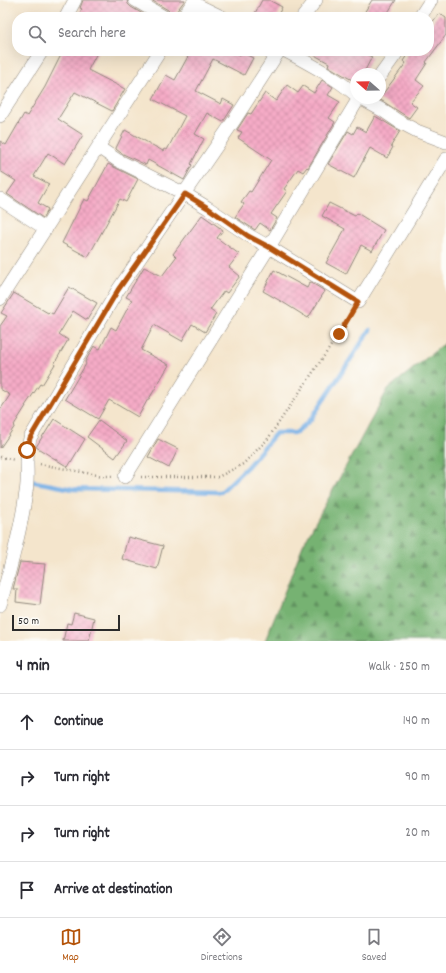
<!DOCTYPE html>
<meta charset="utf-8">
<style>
:root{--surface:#fff;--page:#f7f7f7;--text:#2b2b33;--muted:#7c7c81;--line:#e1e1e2;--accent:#b45309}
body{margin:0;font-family:Dekko,sans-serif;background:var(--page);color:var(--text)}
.compass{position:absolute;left:350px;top:68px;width:36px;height:36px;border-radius:50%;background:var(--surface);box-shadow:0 4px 16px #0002;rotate:290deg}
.scale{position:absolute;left:12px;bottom:10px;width:108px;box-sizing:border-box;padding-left:4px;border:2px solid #2b2b2b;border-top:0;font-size:11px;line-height:14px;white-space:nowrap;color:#2b2b2b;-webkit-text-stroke:3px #fdfcf7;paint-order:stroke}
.stop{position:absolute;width:12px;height:12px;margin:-9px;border:3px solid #b45309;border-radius:50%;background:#fff}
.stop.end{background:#b45309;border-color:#fff;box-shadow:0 1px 4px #0008}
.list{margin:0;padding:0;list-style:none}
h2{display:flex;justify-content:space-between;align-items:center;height:52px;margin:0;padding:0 16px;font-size:17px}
h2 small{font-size:13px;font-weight:400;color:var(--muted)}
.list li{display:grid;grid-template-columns:26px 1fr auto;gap:12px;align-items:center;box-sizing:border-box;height:56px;padding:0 16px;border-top:1px solid var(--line)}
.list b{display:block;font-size:15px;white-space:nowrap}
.list em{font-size:13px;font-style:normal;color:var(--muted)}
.icon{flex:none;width:22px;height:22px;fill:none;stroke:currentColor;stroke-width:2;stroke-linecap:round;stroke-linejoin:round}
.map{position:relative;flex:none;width:446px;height:641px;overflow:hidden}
.search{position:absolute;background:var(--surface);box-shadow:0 4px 16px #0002;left:12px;right:12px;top:12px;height:44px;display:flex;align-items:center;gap:10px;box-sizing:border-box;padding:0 14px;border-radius:16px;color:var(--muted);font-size:15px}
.sheet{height:276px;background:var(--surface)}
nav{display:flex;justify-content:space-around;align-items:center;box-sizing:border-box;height:56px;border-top:1px solid var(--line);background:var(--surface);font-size:11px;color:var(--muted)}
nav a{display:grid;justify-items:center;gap:2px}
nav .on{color:var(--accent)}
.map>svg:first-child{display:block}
.forest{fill:url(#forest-firs);stroke:#506e4e}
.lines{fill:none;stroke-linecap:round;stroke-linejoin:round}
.stream{stroke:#75aee5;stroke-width:4.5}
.building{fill:url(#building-cross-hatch)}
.minor-casing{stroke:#90887c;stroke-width:14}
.path{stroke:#90887c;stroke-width:2.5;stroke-dasharray:1 3;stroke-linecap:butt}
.minor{stroke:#fff;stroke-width:13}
.route{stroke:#b45309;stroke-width:5}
</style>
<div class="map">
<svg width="446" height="641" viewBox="0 0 446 641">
<defs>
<pattern id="forest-firs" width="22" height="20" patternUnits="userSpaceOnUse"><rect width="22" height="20" fill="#76b272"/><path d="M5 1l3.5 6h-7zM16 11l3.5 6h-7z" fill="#61915e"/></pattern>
<pattern id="building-cross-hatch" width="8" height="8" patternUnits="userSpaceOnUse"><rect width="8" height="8" fill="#f5abc6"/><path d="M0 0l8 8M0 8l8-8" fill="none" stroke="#d293aa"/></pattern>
</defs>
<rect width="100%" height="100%" fill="#fdfcf7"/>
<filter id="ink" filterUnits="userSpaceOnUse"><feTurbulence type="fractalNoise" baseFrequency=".025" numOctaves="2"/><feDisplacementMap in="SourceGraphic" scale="8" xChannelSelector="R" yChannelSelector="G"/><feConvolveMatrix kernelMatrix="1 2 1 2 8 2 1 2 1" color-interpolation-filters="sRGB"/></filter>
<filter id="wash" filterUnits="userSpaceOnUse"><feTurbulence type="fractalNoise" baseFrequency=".012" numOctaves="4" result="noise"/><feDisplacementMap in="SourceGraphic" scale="16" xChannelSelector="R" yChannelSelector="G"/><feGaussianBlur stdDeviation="0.9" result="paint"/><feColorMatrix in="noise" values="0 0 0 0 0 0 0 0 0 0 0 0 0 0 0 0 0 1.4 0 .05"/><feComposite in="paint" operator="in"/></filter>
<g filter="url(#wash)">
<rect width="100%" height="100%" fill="#f4e5cc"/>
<!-- forest -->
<path class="forest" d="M446,342V641H265L303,545L388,389Z"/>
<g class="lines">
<!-- stream -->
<path class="stream" d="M30,481L73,489L221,492L247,467L276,433H296L311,419L370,330"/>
</g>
<g id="blocks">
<!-- building -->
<path class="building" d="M83,0H127L128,4L131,7L148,17H77L82,9L80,8Z
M151,0H185L176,12L175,17H172L171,13L168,10Z
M262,0H269L282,7L277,17H253Z
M372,0H396L385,17H370L364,13Z
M439,13L446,18V35L426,62L427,63L416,80L424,86L410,102L417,107L409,118L379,99L406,63L403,61L410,51H429V27Z
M63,51H98L88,70L125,89L112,111L75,92L58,119L83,135L65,164L48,153L34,176L49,184L38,203L48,209L43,218L7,194L16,181L0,171V141L6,145L24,114L27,116L45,87Z
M191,51H232L240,55L241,52L253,58L244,75L213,59L196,91L221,104L223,99L234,105L223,122L207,113L195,134L204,139L191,164L192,165L184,180L148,160L146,165L121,153L116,149V148L125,130L163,151L164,149L167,150L185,116L153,99L166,75L175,80Z
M307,51H360L372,57L363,74H356V82L345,76L328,66L329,63Z
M322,80L333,87L328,95L340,102L329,118L335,122L308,168L307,167L303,172L298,169L284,189L287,191L271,214L277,218L270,230L260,223L255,230L235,217L244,204L241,202L249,191L251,192L271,160L238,138L242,132L237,130L248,113L251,114L265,93L276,101L287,85L298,93L303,86L314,93Z
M375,116L400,131L391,146L393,147L387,158L370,148L354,178L328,164L348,131L353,134L357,127L366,132Z
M108,164L138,179L126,202L120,199L88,257L62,243L84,199L88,201Z
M329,203L355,216L357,213L384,230L372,251L361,245L346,274L326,263L345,229L322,216Z
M202,215L223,230L217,238L239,254L229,267L240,276L227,293L224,291L210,310L216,314L205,332L192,324L182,341L154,325L141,350L169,365L149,399H148L138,417L109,400L98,419L65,399L86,364L85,362L94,346L100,349L111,327L116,330L132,300L126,297L144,267L162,276L176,257L173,254Z
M274,270L307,288L310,282L325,291L308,318L284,303L263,291Z
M69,287L97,303L87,320L73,311L59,334L68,340L54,364H55L42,385L40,384L25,406H26L14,425L15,426L0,448V410L10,395L0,389V326L7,316L1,313L14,293L48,313L49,312L53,314Z
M54,419L85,439L68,467L36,447L44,434V435Z
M99,420L127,441L115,458L87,437Z
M158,439L178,449L169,468L148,457Z
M128,537L163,546L157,569L122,559Z
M20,562L45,564L40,605L16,602L17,589H13Z
M74,613L94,618L89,641H63L67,623L71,624Z"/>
</g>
</g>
<g filter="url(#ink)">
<use href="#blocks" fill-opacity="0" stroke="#90887c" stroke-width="1"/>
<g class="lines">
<!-- minor casing -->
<g class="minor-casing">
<path id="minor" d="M135,0L164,17
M193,3L222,17
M66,17L75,0
M183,17L195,0
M303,17L316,0
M420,17L431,0
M286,51C310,64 335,77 356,95
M380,76L398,51
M360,98L382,110L398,121L417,131L446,142
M0,116L42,51
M98,147L117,160L185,194L208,208L248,235L269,247L358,302L446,159
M0,199L46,229
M0,299L160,51
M125,477L269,247L359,98
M0,605C10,568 21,530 26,492C28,482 27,472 27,462C27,453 28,446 30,438L118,290L235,119L279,51"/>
</g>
<!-- path -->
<path class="path" d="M0,457L15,460
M40,464L103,476H112
M141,477H218L243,464L267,440L339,334L352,312"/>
<!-- minor -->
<use href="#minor" class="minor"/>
</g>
</g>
<g class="lines" filter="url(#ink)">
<!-- route -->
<path class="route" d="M27,450L30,438L118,290L185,194L208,208L248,236L269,247L358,302L339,334"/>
</g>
</svg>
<svg class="compass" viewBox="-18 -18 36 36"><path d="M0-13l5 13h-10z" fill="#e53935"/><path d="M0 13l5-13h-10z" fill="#7c7c81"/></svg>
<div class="scale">50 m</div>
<div class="stop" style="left:27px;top:450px"></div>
<div class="stop end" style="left:339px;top:334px"></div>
<div class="search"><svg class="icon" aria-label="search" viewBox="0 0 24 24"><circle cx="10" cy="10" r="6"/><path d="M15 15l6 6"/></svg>Search here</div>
</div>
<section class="sheet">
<h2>4 min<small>Walk · 250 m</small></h2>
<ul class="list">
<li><svg class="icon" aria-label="ahead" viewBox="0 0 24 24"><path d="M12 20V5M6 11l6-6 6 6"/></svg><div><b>Continue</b></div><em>140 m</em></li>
<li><svg class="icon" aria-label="right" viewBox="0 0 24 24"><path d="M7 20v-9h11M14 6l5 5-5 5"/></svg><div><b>Turn right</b></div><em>90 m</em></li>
<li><svg class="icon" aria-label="right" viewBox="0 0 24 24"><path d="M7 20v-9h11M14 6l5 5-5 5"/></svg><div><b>Turn right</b></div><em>20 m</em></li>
<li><svg class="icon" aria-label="arrive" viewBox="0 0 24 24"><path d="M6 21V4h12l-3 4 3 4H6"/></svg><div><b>Arrive at destination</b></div></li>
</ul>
</section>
<nav>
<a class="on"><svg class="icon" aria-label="map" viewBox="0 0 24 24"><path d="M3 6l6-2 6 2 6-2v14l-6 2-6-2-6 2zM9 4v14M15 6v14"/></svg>Map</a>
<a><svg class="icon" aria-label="directions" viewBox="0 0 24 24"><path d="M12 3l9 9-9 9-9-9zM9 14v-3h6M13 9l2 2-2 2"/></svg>Directions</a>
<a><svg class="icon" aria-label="saved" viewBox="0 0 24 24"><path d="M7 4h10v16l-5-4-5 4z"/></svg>Saved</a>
</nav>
